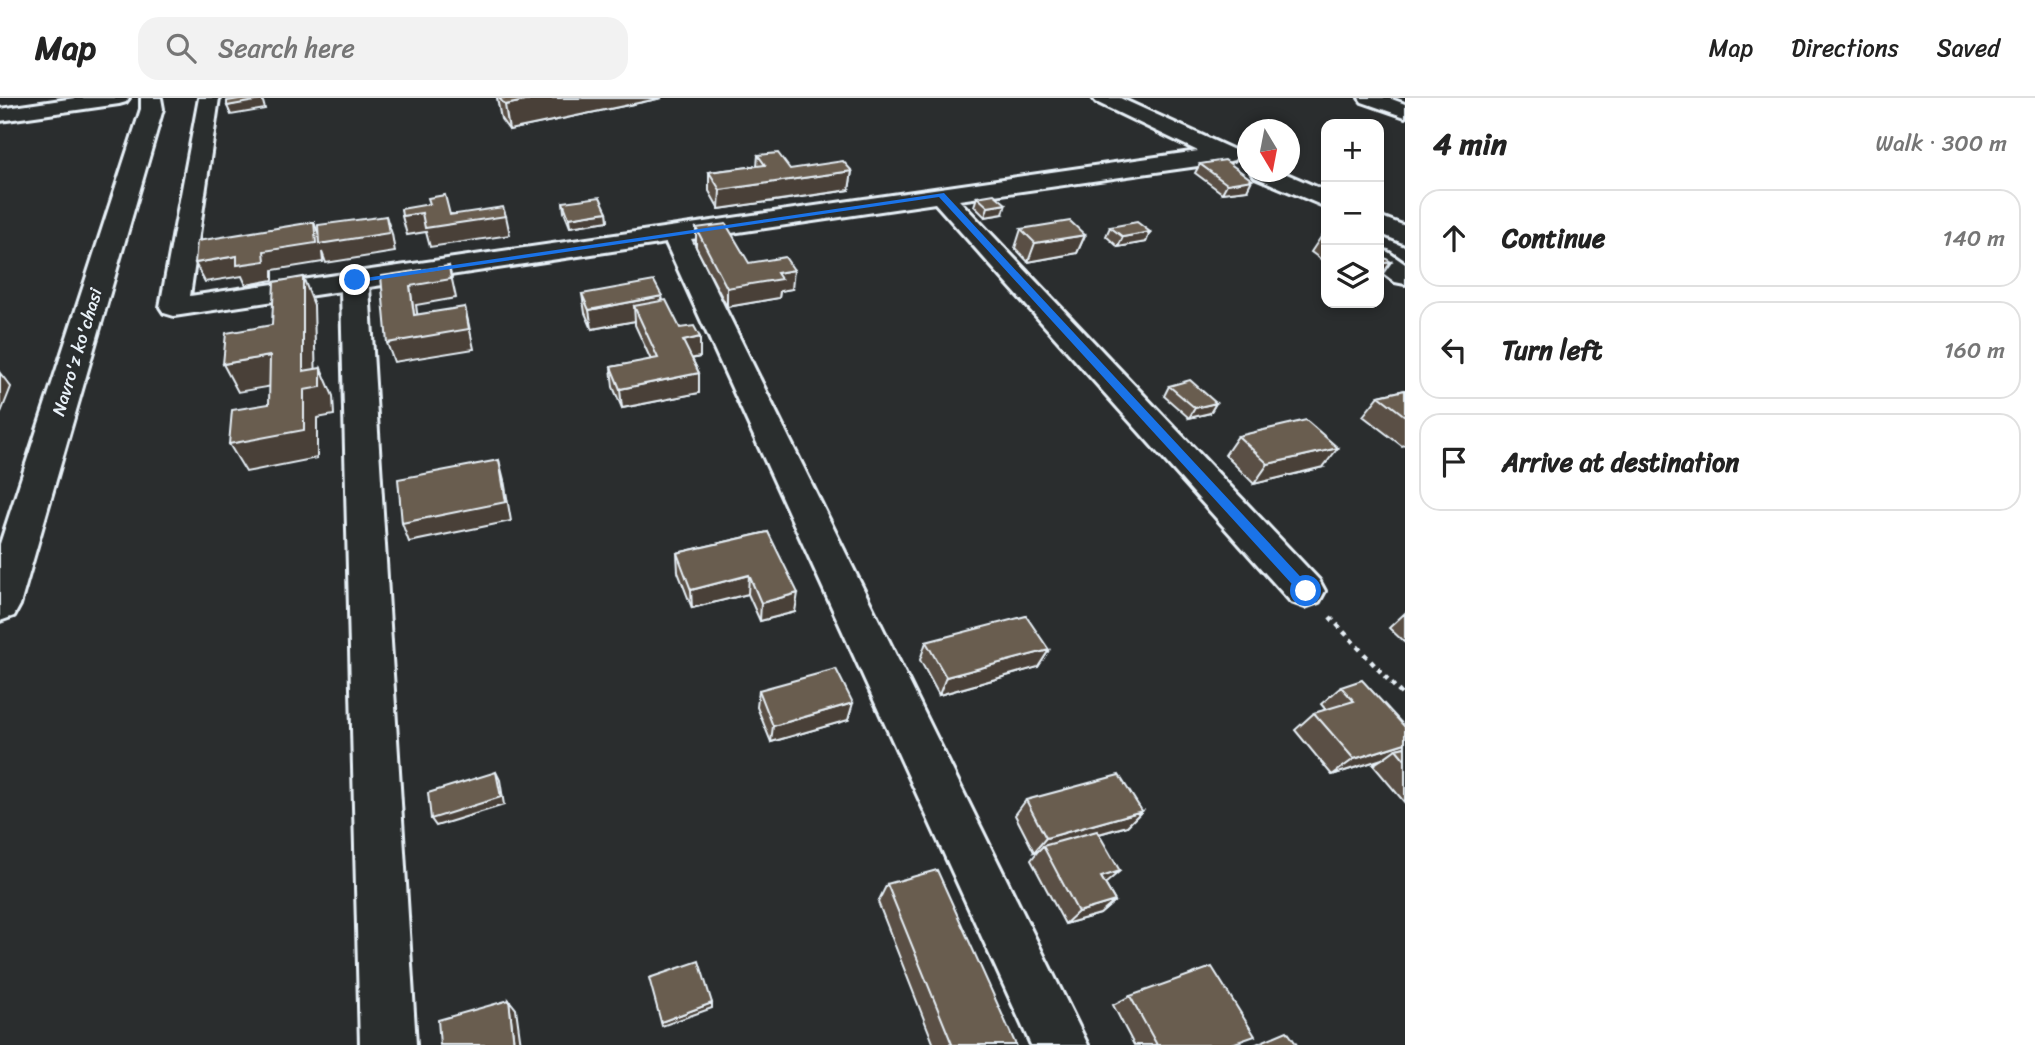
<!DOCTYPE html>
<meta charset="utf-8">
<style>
:root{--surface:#fff;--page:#f2f2f2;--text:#222;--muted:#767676;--line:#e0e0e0}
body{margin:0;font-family:Sriracha,sans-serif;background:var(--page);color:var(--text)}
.controls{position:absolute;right:21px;top:21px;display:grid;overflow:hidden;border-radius:14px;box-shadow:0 4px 10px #0003}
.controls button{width:63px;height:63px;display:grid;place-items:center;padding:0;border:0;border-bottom:2px solid var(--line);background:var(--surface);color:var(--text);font:35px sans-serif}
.compass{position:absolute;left:1237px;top:21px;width:63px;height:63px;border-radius:50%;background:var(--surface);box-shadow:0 4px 10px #0003;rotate:170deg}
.stop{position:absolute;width:21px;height:21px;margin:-16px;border:5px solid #1a73e8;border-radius:50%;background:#fff}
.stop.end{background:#1a73e8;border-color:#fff;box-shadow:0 2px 7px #0008}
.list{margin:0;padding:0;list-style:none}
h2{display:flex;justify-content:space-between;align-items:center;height:91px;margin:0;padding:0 28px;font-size:30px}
h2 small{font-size:23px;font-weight:400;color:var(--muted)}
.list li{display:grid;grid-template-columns:46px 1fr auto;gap:21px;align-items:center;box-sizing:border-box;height:98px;margin:0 14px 14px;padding:0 14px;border:2px solid var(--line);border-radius:21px}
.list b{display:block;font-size:26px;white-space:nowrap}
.list em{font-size:23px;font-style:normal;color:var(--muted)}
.icon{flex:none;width:38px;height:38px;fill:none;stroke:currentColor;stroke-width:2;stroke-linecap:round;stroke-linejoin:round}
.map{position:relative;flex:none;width:1405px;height:947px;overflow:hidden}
header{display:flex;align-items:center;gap:42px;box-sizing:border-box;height:98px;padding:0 35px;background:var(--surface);border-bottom:2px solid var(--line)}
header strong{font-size:33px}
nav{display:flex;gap:38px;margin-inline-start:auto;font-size:24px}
.search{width:490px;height:63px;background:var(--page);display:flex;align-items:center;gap:18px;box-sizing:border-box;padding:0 24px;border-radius:21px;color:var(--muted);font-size:26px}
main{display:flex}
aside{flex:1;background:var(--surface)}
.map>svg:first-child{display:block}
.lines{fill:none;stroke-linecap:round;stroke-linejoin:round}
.minor-casing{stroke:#e8f1f8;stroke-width:6}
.tertiary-casing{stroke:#e8f1f8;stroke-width:6}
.path{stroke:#e8f1f8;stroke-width:4.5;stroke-dasharray:5 5;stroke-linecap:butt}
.minor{fill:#2a2d2e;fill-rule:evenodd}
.tertiary{fill:#2a2d2e;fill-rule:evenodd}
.wall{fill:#5a5045;stroke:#e8f1f8;stroke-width:2}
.shaded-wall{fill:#4a4138;stroke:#e8f1f8;stroke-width:2}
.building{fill:#695d50;stroke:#e8f1f8;stroke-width:2}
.route{fill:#1a73e8}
.labels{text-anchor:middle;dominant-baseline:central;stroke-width:5;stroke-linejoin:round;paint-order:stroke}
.far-street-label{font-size:18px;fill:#e8f1f8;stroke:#2a2d2e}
</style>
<header>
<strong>Map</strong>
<div class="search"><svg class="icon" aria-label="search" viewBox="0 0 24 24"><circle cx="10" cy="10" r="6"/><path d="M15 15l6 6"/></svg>Search here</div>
<nav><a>Map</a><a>Directions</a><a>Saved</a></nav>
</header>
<main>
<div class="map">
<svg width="1405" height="947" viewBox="0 0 1405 947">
<rect width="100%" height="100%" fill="#2a2d2e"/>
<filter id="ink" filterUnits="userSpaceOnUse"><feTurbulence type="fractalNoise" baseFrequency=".0143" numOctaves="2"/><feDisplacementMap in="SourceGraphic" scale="14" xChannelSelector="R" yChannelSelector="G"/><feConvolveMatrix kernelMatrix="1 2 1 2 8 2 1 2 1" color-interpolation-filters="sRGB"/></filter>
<g filter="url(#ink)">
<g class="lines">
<!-- minor casing -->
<g class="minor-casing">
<path id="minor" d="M75,0H129L126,4L119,6L0,23V11Z
M199,0H219L190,198L1198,53L1096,4L1093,0H1120L1234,52L1237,57L1234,62L1226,64L959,102L1319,482L1325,493L1319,504L1305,509L1291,504L935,105L691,141L1088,947H1031L666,145L369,189L416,947H360L341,193L174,218L164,215L160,209Z
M1359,0H1389L1405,6V19L1362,4Z
M1251,74H1282L1326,93V109L1255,79Z
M1379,118L1405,128V146L1379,135Z
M1379,152L1388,154L1405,166V186L1395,184L1379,172Z"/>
</g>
<!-- tertiary casing -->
<g class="tertiary-casing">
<path id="tertiary" d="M141,0H161L163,11L20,507L14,518L0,523V446L141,11Z"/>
</g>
<!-- path -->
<path class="path" d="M1330,519L1405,600"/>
<!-- minor -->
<use href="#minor" class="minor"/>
<!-- tertiary -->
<use href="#tertiary" class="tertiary"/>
</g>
<!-- wall -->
<path class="wall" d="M497,0H662L509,32L501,21Z
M758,57L790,71L852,73L849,92L719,111L709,93V74L757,68Z
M1200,66L1247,92L1222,95L1195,75Z
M977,99L1003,116L985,119L974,108Z
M563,104L607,114L608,123L570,129L564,114Z
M1110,129L1150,134L1146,144L1118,149L1106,138Z
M696,130L749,165L792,191L780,193L779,200L727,209L696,149Z
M1021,131L1085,137L1077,155L1028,164L1015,150Z
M1326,135V165L1311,154L1323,136Z
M582,196L662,198L663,203L680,230L700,239V259L692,261L699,275V295L622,310L613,289L611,269L651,262L635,227V223L592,231L585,215Z
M1169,288L1216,305L1210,315L1189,320L1164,298Z
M1405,292V347L1402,348L1363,318L1379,298Z
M1238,338L1323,369L1254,386L1225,357Z
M768,434L795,514L760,523L748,496L692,510L678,474L677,455Z
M1405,515V545L1389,530Z
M926,544L1049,552L1038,569L939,597L920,562Z
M1341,589L1405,629V705L1373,667L1382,661L1332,677L1295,632L1314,615L1326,612L1321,606Z
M759,592L848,622L771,644L757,609Z
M1026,702L1142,713L1127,728L1099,736L1105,786L1115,803L1100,816L1065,826L1031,762L1038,753L1034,754L1015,717Z
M887,786L1016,947H934L878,804Z
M1130,898L1231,947H1134L1113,907Z"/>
<!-- shaded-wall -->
<path class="shaded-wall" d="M262,0L265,11L231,17L227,8Z
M539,0H662L509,32L505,7Z
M852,73L849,92L719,111L720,92Z
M1252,82L1247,92L1222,95L1227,86Z
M1006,106L1003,116L985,119L988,109Z
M607,114L608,123L570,129L569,120Z
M422,115L506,118L510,137L430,149L426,134L407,137L402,118Z
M386,118L392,136L395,154L326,165L322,154L323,164L273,172V182L246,187L242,178L205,184L195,165L264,153L314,124L321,143Z
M1150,134L1146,144L1118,149L1123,139Z
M1085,137L1077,155L1028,164L1035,145Z
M1391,164L1379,181V166Z
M449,168L456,200L416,207L420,236L414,217L410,188Z
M794,172L792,191L780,193L779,200L727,209V190L777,175Z
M303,179L314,207L316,290L321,270L333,298L334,317L317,320V360L246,374L229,346L303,273Z
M662,198L663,218L634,208L635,223L592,231L589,212Z
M465,209L474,251L394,264L387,245Z
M700,239V259L683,262V243Z
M270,258L284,286L238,294L223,266Z
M0,275L11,289L0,317Z
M699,275V295L622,310L620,291Z
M1216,305L1210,315L1189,320L1195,310Z
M1338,350L1323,369L1254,386L1268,366Z
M499,362L504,382L511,423L409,444L402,425Z
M749,477L748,496L692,510L691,492Z
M798,495L795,514L760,523L761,505Z
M1049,552L1038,569L939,597L946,579Z
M853,605L848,622L771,644L773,628Z
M1405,645V649L1396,651L1382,661L1332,677L1354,661Z
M496,674L500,682L504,707L436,728L431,721Z
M1142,713L1127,728L1045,751L1043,748L1038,753L1034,754L1046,740Z
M1120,773L1105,786L1101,779Z
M1115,803L1100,816L1065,826L1078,814Z
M509,902L516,911L521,947H514Z
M712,905V910L662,928L661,924Z"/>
<!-- building -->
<path class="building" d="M245,0H261V2L227,8V3Z
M499,0H539L505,7Z
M778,55L790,71L843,63L852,73L720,92L709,74L765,67L758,57Z
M1225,62L1252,82L1227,86L1200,66Z
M994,96L1006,106L988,109L977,99Z
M445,97L450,117L503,109L506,118L425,130L422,115L402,118L401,111L430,106L428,100Z
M600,99L607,114L569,120L563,104Z
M386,118L389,135L319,146L318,127Z
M1070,123L1085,137L1035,145L1021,131Z
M314,124L316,145L264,153L265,163L237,167V158L195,165L197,143Z
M1137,124L1150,134L1123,139L1110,129Z
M726,126L749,165L785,159L794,172L777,175L781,181L727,190L696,130Z
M1379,156L1391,164L1379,166Z
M449,168L451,181L410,188L414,217L465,209L469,231L387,245L381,178Z
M303,179V273L321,270V289L304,292V332L229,346L232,312L269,306L270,258L223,266L226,235L272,227L274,184Z
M654,183L662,198L589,212L582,196Z
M666,202L680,230L694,228L700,239L683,243L699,275L620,291L611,269L658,260L634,208Z
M1190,282L1216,305L1195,310L1169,288Z
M1405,292V318L1379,298Z
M1306,322L1338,350L1268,366L1238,338Z
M499,362L506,404L402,425L398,381Z
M768,434L798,495L761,505L749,477L691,492L677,455Z
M1026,518L1049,552L946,579L926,544Z
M836,571L853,605L773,628L759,592Z
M1362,582L1405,629V645L1354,661L1314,615L1354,603L1341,589Z
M1405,649V662L1396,651Z
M496,674L501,699L431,721L428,695Z
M1119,677L1142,713L1046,740L1026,702Z
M1097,733L1120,773L1101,779L1115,803L1078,814L1043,748Z
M937,772L1016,947H948L952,946L887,786Z
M699,863L712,905L661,924L649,880Z
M1212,869L1255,938L1229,947H1157L1130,898Z
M509,902L514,947H440L438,922Z
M1287,933L1297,947H1254Z"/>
</g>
<!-- route -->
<path class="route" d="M944,95L1310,489V496H1301L939,99L355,185L351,182Z"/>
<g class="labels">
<!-- far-street labels -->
<g class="far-street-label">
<text transform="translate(77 254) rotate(-73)">Navro'z ko'chasi</text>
</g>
</g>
</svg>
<div class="controls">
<button>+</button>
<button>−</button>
<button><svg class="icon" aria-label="layers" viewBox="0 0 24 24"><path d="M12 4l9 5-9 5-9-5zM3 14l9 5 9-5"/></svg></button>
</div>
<svg class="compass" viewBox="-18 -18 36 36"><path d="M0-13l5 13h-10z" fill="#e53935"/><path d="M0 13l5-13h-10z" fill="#767676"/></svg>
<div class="stop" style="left:1306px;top:493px"></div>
<div class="stop end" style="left:355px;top:182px"></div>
</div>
<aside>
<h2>4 min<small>Walk · 300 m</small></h2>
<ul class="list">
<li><svg class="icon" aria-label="ahead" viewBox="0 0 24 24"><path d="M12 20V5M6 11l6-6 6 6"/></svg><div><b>Continue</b></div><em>140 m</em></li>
<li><svg class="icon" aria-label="left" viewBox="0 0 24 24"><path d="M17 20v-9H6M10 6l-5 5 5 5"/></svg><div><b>Turn left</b></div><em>160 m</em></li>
<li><svg class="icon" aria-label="arrive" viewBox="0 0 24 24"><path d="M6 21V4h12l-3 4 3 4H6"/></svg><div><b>Arrive at destination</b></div></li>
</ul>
</aside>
</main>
